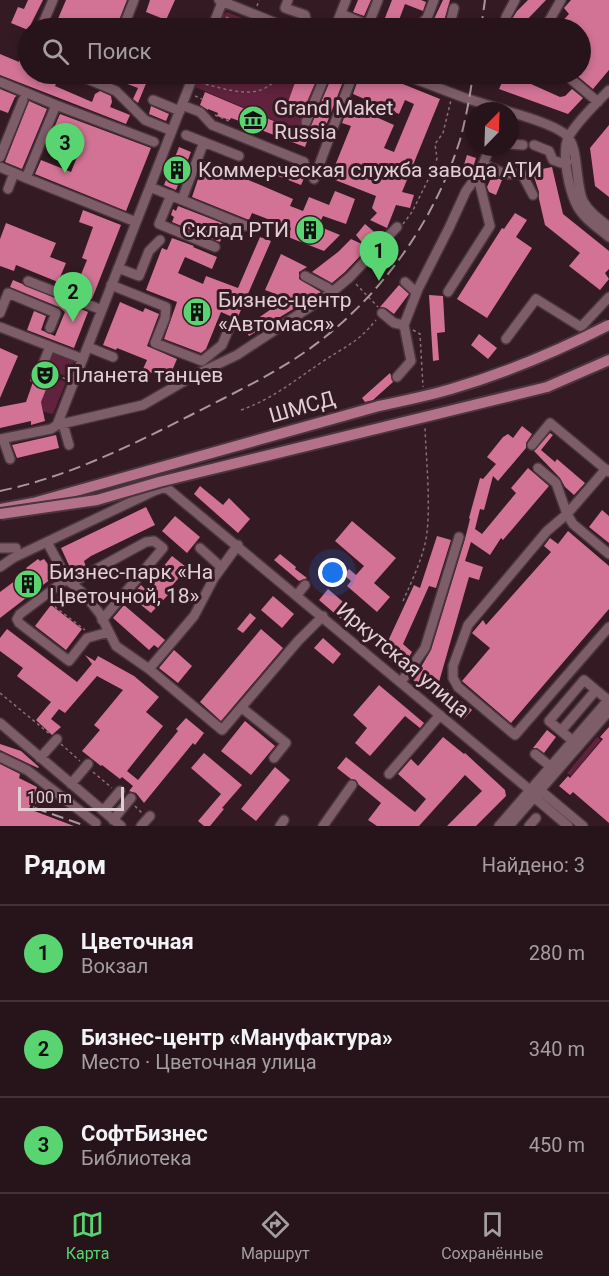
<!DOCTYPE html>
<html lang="ru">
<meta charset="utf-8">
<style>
:root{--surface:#27141a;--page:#2f1d23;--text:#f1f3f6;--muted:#a49ea2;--line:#433339;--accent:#58d570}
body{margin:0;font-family:Roboto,sans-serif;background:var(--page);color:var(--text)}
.compass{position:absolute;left:465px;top:102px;width:54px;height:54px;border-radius:50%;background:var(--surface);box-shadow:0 3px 9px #0003;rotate:23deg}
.scale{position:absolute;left:18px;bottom:15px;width:106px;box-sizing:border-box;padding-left:6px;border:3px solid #e1cfd4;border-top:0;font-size:16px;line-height:21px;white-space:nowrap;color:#e1cfd4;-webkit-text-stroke:4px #341a23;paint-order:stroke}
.you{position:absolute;left:333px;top:573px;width:21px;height:21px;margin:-15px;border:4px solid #fff;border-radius:50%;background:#1a73e8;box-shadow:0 0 0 9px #1a73e833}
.badge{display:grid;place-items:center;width:39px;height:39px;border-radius:50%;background:var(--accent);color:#111;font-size:20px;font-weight:700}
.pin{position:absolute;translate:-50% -50px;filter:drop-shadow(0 2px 3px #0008)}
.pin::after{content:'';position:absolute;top:32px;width:21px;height:18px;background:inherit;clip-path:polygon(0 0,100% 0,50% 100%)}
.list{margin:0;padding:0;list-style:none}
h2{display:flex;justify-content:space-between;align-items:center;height:78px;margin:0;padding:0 24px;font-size:26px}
h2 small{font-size:20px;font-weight:400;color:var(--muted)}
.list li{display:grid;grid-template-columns:39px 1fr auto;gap:18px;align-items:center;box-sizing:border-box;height:96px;padding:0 24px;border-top:2px solid var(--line)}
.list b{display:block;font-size:22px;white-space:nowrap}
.list p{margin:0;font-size:20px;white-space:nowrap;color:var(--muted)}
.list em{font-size:20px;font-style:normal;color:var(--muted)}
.icon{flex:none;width:33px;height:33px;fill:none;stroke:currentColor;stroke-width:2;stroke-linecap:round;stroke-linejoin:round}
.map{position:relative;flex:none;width:609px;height:826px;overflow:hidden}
.search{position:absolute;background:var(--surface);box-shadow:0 3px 9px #0003;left:18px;right:18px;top:18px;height:66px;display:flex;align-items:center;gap:15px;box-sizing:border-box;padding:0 21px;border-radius:33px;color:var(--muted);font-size:22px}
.sheet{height:366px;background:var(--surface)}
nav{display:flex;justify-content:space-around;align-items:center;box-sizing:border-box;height:84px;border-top:2px solid var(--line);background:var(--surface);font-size:16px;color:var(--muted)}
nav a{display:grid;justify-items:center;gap:3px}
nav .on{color:var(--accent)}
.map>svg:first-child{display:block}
.green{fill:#60223c}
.building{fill:#d27396}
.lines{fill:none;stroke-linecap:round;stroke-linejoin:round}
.minor-casing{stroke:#4a353d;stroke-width:12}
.major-casing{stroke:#4a353d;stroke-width:14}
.path{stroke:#877178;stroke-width:1.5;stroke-dasharray:3 3;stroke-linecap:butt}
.minor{stroke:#7d5d68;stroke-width:9}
.major{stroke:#b4728a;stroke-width:10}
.rail{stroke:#ab969d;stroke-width:2;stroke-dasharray:12 6;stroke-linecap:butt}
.major-bridge-casing{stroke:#4a353d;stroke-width:14;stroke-linecap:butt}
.major-bridge{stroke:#b4728a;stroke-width:10}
.labels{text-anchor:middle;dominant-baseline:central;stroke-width:6;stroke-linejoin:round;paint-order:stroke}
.poi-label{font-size:21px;fill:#e1cfd4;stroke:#341a23;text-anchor:start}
.street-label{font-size:21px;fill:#e1cfd4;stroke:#341a23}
</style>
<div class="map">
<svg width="609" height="826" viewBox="0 0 609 826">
<rect width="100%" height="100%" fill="#341a23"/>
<!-- green -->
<path class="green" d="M227,12L268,28H218L223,15Z
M200,74H323L299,131L195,87Z
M52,350L75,359L68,377L45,368Z
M51,377L66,382L53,414L44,412L41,402Z
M597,737L601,740L571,776L567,773Z"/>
<!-- building -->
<path class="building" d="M28,0H43L28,30L11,23L18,7L24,9Z
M66,0H127L116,28H54Z
M150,0H175L166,20L146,12Z
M358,0H371L364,16L353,12Z
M392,0H421L426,2L423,11L405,4L396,28H381Z
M443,0H450L442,28H427L433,21Z
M528,0H546L520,27L512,19L517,11Z
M571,0H609V70L593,89L575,74H580V28H556L569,14L564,8Z
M28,39V74H60L55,86L92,102L95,94L100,91L111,96L112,102L110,107L130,115L126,124L0,75V54L19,62Z
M101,74H150L138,103L133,99L138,88Z
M298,74H312L318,76L303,111L287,105Z
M333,74H346L320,141L309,136L305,147L261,130L260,133L246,128L248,124L231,118L230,120L217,116L218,113L208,109V110L200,105L205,92L309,136L307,135Z
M360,74H378L440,99L402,192L414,195L410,208L396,205L387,228L370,220L377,213L372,208L376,196L330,178L351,126L342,123L349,105L394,125L384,148L394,152L414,104L405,100L399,114L353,94Z
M506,74H535L531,84L560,97L565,96L572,89L583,98L568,114L499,89Z
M0,89L17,96L15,97L8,113L0,110Z
M29,101L47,109L22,169L5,162Z
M151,106L169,114L166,121L149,114Z
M60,114L151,148L126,211L35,174L41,160L71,172L81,147L50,137Z
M609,125V197L595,186L590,148Z
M179,147L191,152L176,190L164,185Z
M467,155L476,158L472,171L463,168Z
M204,161L293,199L290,206L303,211L309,197L329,205L335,191L355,199L346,224L323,216L318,226L340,235L324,251L288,237L291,228L252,213L249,220L192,197Z
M277,163L306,174L301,185L273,174Z
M552,167L563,214L609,251V269L605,273L609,279L600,290L569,266L580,253L545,225L539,199V192L532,171Z
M492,176L502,180L496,195L489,192L487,187Z
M178,206L227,225L220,242L172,222L174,217L171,215L173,209L176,211Z
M83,210L121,225L92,299L68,290L74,274L80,277L87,260L82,258L93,227L79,222Z
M515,213L527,220L516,237L532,248L487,318L457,299L502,228L504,229Z
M6,223L56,243L50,257L66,263L58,282L16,265L14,271L0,266V239Z
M365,224L379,236L345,272L332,283L312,272L338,252L351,239L364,245L356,235Z
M260,237L271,241L237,319L221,312L206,349L201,353L164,339L177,302L146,290L162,248L167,250L172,238L194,246L193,247L217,257L212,269L185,257L178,273L203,284L206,276L238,288Z
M281,254L307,267L299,272V279L321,292L249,336L244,328L277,305L281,296L265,290Z
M13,280L88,312L74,348L27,330L34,311L46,316L41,330L55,336L65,312L59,307L10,287Z
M399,285L409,294L394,314L386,308L380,307Z
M429,295L443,296L445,332L437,333L439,360L433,361Z
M120,302L143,312L145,308L159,314L147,346L177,359L168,380L143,369L147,360L117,348L116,350L103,345Z
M479,334L497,348L488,359L471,345Z
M0,348L18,356L0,398Z
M34,370L51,377L41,402L45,421L31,425V421L0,428V407L26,402L33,382L30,381Z
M390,373L393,382L373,400L365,402L362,398Z
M522,426L532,434L526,443V448L498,481L493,476L484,510L480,509L475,529L482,534L516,493L511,488L528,468L549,486L503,540L501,538L490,555L471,542L465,561L483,567L479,580L469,577L439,682L472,710L463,720L412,679L417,671L418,672L431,650L465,539L470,519L469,518L480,478L483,479L496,464L487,457L503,437L508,434L513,438Z
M550,433L553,435L541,450L555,462L557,459L585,483L574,495L565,487L560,478L534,451Z
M56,435L59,448L17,458L12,445Z
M200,486L223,505L229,498L250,519L238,533L194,494Z
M146,507L155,525L91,556L84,561L86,567L73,574L61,548Z
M602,510L609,516V543L589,527Z
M175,516L200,537L187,553L162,531Z
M352,521L396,558L374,583L390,597L377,612L347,586L351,581L344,575L349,569L356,575L364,566L335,541Z
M568,531L609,566V609L511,723L462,681L490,648L472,633L483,620L486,625L551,552L544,546L550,538L558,544Z
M437,536L451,540L436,588L429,586L403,644L412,652L401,670L382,654L414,585L420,588Z
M280,554L296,567L295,569L307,578L299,581L274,560Z
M172,556L190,570L185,576L182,574L166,593L168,595L151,613L131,597L141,585L145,589Z
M38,559L40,561L44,559L56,575L0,618V592L28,571L26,568Z
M328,589L363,619L354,630L319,600Z
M273,596L294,614L282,628L261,610Z
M51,605L82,629L66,650L35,626Z
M124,605L165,640L158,648L154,645L149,650L113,618Z
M250,613L256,618L243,633L237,629Z
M7,629L77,682L92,664L85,655L95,661L98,656L134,676L159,697L146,712L163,726L127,771L138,780L178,731L176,729L186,718L204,733L195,745L193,743L144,803L136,793L129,791L133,786L122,777L120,779L102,765L101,766L82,751L100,730L94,725L123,690L97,676L65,713L59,709L51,719L61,727L52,735L36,720L51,702L17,676L23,668L0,651V638Z
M261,629L283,648L221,721L200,702Z
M323,638L341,654L333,664L314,648Z
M174,650L192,666L178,683L159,668Z
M379,685L424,723L420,728L405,716L370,756L355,743L367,728L353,715Z
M245,721L275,746L251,775L221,751Z
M609,727V823L573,792L570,795L559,786L568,776L570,778L603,739L600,737Z
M547,730L556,737L544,753L537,748H533Z
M443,737L464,754L465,753L505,790L506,796L476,826H447L482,791L465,775L419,826H377L368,820L381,803L359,785L356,780L351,779L337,768L346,757L415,812L426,799L398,774L411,759L418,766Z
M0,744L21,751L39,767L38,768L0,750Z
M204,753L242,785L222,808L224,809L210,826H204L198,821L221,794L191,768Z
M0,764L20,774L19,778L37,787L29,809L74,826H0Z
M275,767L290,780L256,821L241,809Z"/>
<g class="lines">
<!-- minor casing -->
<g class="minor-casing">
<path id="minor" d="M219,0L288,28
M288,0L285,8L305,15L307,23L305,28
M341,14L368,25
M41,28L53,0
M123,28L134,0
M212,28L223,0
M335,28L346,0
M367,28L378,0
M417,28L427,18L434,0
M449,28L454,8
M504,28L506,17L515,0
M545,28L561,0
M76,74L116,91L145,120L172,131
M402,74L465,98L507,111
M565,74L598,102
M0,82L56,105L26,178L0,167
M609,90C596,104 579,119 569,136C560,152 570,198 581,212C588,222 600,229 609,237
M153,100L180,111
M56,105L154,142
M182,105L200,112L212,125L304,162
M510,112C524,116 556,126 566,135C579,145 575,184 583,201C589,212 599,219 609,227
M306,122L326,74
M186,135L239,156
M510,144L523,145
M534,145L549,151L553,160L561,163L567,162
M0,157L23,100
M483,164L505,174H522L533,195
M26,178L136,222
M314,179L353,74
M150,187L246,226
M8,189L14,173
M171,195L159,224L215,247
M182,199L204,142
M118,268L139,276L149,251L160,240
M305,276L328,288L331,293
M28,281L102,310
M405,282L416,292
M111,285L166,307L165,318L155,343L202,361L222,345L230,326
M448,292L490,226L478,177
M0,313L8,293L56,313L50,328
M382,313L394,323L404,325
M0,327L83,359
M506,339L536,299L581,327L609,297
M88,347L113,357
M43,364L50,347
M397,377L411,361L404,325L418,289L449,228L466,191L480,172L490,147
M63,424L69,445
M57,425L194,74
M0,439L51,429L57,425L143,405L193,376L237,355L331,293L350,277L397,227
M3,439L10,459
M532,445L550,423L609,472
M538,468L556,483L567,514L573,524L609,554
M606,469L567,514L547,531L468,625L453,666V678L458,687L515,735L609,627
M47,542L67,579L85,595L100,614L116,646L149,669L222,730L298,641L323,616
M0,548H16
M200,548L221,567
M0,567L13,558L154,491L162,488L168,489L531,791
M67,579L20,614L17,619L19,623L69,661L87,638L109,632
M71,583L146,542L154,541L163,548L102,620
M297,595L305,585
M149,669L194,616L214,578L238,545
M401,682L425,648L459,537
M242,708L286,743L274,758
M0,723L121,826
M561,731L596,690
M573,741L549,721L584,680L608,700
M535,754L551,767
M0,757L27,770L96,823
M40,758L57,739
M389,774L440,715
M71,784L88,764
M103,811L120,791
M113,820L131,798
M141,826L150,816
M280,826L284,820
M323,826L352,785
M499,826L609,699
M509,826L609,711
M529,826L536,818
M568,826L535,798L531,791H541L583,826"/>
</g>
<!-- major casing -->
<g class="major-casing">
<path id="major" d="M547,387L609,360
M0,509L33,503L379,406"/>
</g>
<!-- path -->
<path class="path" d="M257,6L259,0
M226,17L233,20L229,28
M234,22L239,28
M270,74L275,80
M200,83C228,89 261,104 280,74
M205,84L210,74
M207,84L224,74
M195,96L202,99
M215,115L231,122
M403,224L412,212L435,166L437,158L435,144L443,133L451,100
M356,284L378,307
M413,330L420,334L423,387
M46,371L66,379
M241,410C275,398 296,379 325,360C348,345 358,342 376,320
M57,597L63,600L71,594
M403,601C411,583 420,564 425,544C432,514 426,460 425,427
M50,603L85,630
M0,693L51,735
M61,744L80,761
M93,772L112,788
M135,806L142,813
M33,809L41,790"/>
<!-- minor -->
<use href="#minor" class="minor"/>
<!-- major -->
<use href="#major" class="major"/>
<!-- rail -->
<path class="rail" d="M481,28L485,0
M0,491C67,477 128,447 189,416C224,398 260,381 293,360C371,310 432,229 460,140C466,118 470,96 473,74
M35,808L86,826"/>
<!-- major-bridge casing -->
<g class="major-bridge-casing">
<path id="major-bridge" d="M379,406C403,401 427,396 451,389C506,373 558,351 609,325
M0,514L97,500L159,482L547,387"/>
</g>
<!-- major-bridge -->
<use href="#major-bridge" class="major-bridge"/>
</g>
<!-- icons -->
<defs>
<g id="museum-disc" transform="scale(1.5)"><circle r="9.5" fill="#58d570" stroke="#341a23"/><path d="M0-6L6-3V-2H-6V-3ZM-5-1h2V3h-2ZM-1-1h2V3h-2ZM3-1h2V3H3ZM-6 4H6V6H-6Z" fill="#111"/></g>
<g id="building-disc" transform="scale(1.5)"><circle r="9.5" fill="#58d570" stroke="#341a23"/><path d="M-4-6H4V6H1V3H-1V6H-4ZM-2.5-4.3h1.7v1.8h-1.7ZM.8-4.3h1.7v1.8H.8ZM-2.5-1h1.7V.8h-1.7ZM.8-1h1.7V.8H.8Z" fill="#111"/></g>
<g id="theatre-disc" transform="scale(1.5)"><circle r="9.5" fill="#58d570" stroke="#341a23"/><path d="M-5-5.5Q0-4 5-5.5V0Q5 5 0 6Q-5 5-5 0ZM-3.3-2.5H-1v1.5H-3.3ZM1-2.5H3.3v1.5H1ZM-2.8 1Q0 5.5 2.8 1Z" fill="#111"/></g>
</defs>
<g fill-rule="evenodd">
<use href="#museum-disc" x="253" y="120"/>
<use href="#building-disc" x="177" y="170"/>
<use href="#building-disc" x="310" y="230"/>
<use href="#building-disc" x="197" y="312"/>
<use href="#theatre-disc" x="45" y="375"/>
<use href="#building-disc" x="28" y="584"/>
</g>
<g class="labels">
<!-- poi labels -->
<g class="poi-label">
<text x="274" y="108">Grand Maket<tspan x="274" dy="24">Russia</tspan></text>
<text x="198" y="170">Коммерческая служба завода АТИ</text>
<text x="289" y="230" text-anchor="end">Склад РТИ</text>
<text x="218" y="300">Бизнес-центр<tspan x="218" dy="24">«Автомася»</tspan></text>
<text x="66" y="375">Планета танцев</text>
<text x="49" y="572">Бизнес-парк «На<tspan x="49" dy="24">Цветочной, 18»</tspan></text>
</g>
<!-- street labels -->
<g class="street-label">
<text transform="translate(302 407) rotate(-16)">ШМСД</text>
<text transform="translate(403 660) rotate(40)">Иркутская улица</text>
</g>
</g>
</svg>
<svg class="compass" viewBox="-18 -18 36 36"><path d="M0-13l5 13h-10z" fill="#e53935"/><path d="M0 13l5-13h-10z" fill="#a49ea2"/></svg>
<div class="scale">100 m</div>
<div class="you"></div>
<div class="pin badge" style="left:379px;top:281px">1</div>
<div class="pin badge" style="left:73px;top:322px">2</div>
<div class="pin badge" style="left:65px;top:173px">3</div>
<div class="search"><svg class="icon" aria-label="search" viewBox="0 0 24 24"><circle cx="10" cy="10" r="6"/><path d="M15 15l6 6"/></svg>Поиск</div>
</div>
<section class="sheet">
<h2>Рядом<small>Найдено: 3</small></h2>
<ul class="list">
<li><span class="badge">1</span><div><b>Цветочная</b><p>Вокзал</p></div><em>280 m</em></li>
<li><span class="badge">2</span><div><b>Бизнес-центр «Мануфактура»</b><p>Место · Цветочная улица</p></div><em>340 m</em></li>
<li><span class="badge">3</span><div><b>СофтБизнес</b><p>Библиотека</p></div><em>450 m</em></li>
</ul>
</section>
<nav>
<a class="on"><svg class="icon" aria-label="map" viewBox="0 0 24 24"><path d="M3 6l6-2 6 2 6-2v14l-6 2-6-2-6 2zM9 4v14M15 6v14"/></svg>Карта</a>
<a><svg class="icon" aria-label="directions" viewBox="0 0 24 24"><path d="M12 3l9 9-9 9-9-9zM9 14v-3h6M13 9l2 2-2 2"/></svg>Маршрут</a>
<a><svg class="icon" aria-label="saved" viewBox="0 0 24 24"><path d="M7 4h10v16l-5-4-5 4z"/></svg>Сохранённые</a>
</nav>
